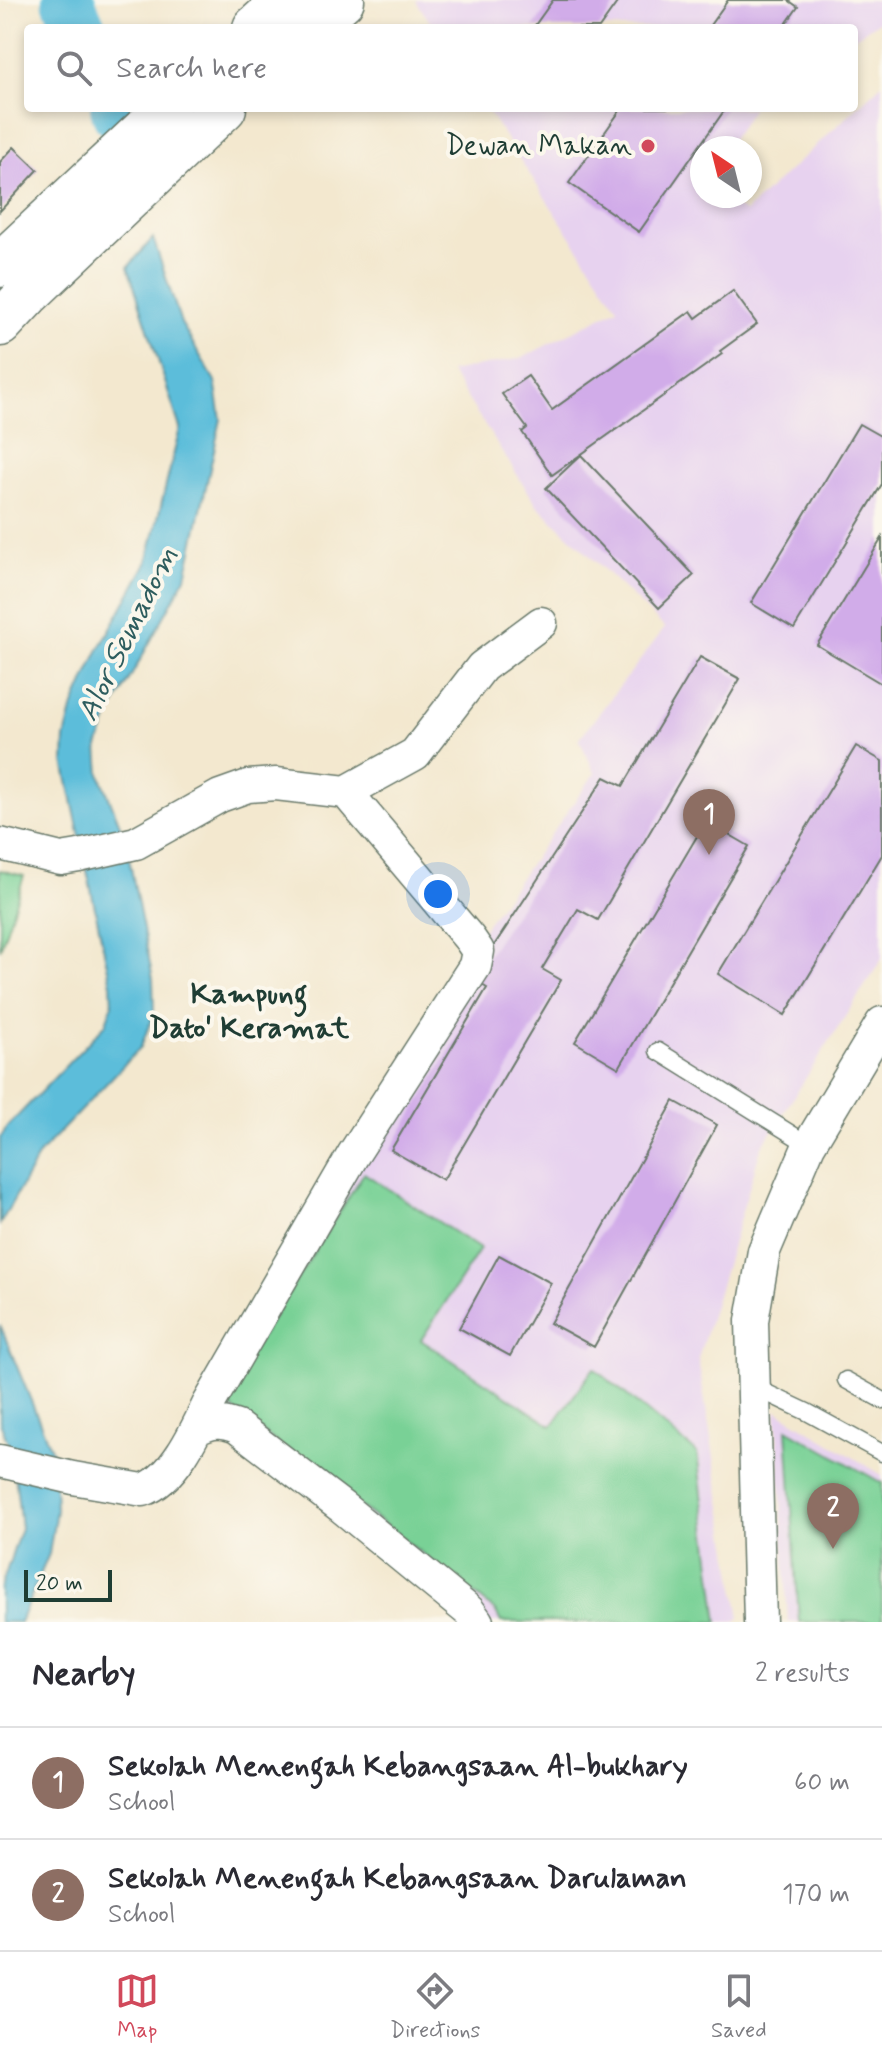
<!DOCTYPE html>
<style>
:root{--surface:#fff;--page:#f7f7f7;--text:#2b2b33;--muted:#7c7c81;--line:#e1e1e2;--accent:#d1495b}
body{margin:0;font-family:Mynerve,sans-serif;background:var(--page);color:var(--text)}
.compass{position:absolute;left:690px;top:136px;width:72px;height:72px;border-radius:50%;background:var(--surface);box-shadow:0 4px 12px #0003;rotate:325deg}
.scale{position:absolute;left:24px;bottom:20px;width:88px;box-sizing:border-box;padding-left:8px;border:4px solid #1f3d34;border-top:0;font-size:22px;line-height:28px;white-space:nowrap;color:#1f3d34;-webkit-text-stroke:6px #fbf7ec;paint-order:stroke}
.you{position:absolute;left:438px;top:894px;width:28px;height:28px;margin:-20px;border:6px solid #fff;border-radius:50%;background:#1a73e8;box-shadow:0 0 0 12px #1a73e833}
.badge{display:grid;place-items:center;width:52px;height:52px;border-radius:50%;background:var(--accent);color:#fff;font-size:26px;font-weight:700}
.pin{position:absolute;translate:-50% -66px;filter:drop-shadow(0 2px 4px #0008)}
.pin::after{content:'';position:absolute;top:42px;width:28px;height:24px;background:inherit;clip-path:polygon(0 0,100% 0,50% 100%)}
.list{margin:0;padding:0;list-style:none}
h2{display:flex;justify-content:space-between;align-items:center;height:104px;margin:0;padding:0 32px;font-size:34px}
h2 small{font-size:26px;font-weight:400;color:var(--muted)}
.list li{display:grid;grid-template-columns:52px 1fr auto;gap:24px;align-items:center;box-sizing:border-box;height:112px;padding:0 32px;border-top:2px solid var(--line)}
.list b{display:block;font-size:30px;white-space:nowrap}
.list p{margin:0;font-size:26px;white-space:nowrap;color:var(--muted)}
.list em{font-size:26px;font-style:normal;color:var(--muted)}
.icon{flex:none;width:44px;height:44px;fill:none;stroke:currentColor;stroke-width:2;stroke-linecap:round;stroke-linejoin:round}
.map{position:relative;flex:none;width:882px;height:1622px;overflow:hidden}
.search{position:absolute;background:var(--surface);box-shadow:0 4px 12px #0003;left:24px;right:24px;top:24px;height:88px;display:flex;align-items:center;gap:20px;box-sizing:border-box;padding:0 28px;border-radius:8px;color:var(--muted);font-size:30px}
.sheet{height:328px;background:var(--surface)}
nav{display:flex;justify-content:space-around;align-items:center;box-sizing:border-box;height:112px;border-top:2px solid var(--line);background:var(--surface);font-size:22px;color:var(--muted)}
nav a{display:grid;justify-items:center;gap:4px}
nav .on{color:var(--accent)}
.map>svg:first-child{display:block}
.built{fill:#e7d2ef}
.green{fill:#79d196;stroke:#4c8765;stroke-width:2}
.water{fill:#5bbdda;stroke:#3d7d87;stroke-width:2}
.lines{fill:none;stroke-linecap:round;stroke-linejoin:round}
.river{stroke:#5bbdda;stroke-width:52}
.building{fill:#d1ace9}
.lane-casing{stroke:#69796a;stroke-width:19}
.street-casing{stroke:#69796a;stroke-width:35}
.secondary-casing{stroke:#69796a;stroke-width:47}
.lane{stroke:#fff;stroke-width:16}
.street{stroke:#fff;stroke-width:32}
.secondary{stroke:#fff;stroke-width:44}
.poi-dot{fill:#d1495b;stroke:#fbf7ec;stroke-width:3}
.labels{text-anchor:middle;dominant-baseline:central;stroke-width:8;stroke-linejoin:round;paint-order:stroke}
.poi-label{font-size:28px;fill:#1f3d34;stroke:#fbf7ec;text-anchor:end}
.water-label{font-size:30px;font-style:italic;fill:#2e5d5e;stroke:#fbf7ec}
.neighbourhood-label{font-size:30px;font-weight:bold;fill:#1f3d34;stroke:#fbf7ec}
</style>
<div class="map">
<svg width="882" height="1622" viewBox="0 0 882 1622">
<rect width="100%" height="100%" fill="#fbf7ec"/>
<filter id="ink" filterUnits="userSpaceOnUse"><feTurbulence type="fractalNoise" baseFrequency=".0125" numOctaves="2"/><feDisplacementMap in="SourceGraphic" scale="16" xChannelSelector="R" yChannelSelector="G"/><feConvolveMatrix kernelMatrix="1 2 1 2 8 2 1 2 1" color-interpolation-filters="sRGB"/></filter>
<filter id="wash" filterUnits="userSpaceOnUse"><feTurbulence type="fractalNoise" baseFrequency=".006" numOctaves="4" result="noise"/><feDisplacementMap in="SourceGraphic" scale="32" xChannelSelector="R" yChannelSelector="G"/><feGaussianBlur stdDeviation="1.8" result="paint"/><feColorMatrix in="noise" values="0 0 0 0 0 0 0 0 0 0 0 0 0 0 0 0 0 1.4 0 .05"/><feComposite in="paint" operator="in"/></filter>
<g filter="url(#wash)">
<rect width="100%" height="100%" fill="#f3e8cf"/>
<!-- built -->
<path class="built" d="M418,0H882V19L854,38V28H434L416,1Z
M882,84V959L761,1148L698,1359L740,1618L734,1622H488L210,1404L477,938L595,773L579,739L665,628L537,505L450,372L522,358L618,308L486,108H753L726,148H702V196H718L745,212Z
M776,1410L882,1475V1622H788Z"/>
<!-- green -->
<path class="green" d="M0,870L24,876L0,950Z
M364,1173L480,1249L421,1340L552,1426L594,1368L697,1453L718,1622H501L495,1611L466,1587L221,1400Z
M787,1429L882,1483V1622H799Z"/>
<!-- water -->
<path class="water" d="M153,238L181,323L215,381L221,419L186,577L110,714L98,747L100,774L125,838L153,979L154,1012L141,1047L40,1153L0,1224V1138L7,1127L105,1025L112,1006L111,984L64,762L65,738L72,710L96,655L147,563L180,428L128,267Z
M0,1325L54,1457L56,1510L49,1554L20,1622H0V1590L21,1528L13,1457L0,1422Z"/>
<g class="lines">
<!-- river -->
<path class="river" d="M68,0L80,28
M116,108L118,114"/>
</g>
<g id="blocks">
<!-- building -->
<path class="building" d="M553,0H619L599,28H533Z
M728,0H788L798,7L783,28H708Z
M622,108H726L639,232L569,183Z
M14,147L38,170L0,211V162Z
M733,291L757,324L720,351L722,354L552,475L522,432L527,428L502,394L528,376L552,410L691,311L696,318Z
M859,424L882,437V484L794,629L751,603Z
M581,455L694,575L659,608L546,488Z
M882,538V684L817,645Z
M700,657L740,679L598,920L578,909L542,969L561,980L443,1180L391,1150L487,988L472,979L605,777L623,786Z
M856,746L882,761V855L785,1015L718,974Z
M706,821L749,846L619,1068L575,1042Z
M674,1101L717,1125L594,1347L550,1323Z
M499,1255L551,1283L510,1356L459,1328Z"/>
</g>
</g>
<g filter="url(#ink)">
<use href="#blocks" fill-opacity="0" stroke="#69796a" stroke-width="2"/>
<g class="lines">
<!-- lane casing -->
<g class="lane-casing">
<path id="lane" d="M658,1051L809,1145
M846,1380L882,1400
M752,1386L807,1412L882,1453"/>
</g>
<!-- street casing -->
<g class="street-casing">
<path id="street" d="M0,844L61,859L79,856L136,843L220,796L248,786L276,784L346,792L415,754L482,667L541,623
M197,1429C213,1421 221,1421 237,1427L342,1507L469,1611L477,1622
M0,1461L73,1478L143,1490C173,1480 195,1433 208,1405L353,1155L475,966L478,951L469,938L346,792
M760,1622L752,1321L764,1251L809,1145L882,1023"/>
</g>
<!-- secondary casing -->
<g class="secondary-casing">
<path id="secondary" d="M255,28L286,0
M309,28L342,0
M0,265L168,108
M0,324L28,294L224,108"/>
</g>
<!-- lane -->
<use href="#lane" class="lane"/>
<!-- street -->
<use href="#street" class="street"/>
<!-- secondary -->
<use href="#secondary" class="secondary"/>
</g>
</g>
<!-- markers -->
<circle class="poi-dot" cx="648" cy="146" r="8"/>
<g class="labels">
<!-- poi labels -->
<g class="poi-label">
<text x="632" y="146">Dewan Makan</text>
</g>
<!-- water labels -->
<g class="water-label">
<text transform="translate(128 634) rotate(-64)">Alor Semadom</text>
</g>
<!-- neighbourhood labels -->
<g class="neighbourhood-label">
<text x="249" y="994">Kampung<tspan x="249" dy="34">Dato' Keramat</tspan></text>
</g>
</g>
</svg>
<svg class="compass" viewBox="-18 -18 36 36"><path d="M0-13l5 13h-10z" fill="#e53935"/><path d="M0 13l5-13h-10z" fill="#7c7c81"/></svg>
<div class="scale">20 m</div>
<div class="you"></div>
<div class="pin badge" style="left:709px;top:855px;background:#8d6e63">1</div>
<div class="pin badge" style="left:833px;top:1549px;background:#8d6e63">2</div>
<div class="search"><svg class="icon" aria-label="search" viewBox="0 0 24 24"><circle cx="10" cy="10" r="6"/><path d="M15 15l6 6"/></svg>Search here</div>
</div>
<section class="sheet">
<h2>Nearby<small>2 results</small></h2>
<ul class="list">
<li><span class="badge" style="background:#8d6e63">1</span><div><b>Sekolah Menengah Kebangsaan Al-bukhary</b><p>School</p></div><em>60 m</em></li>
<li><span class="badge" style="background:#8d6e63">2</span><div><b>Sekolah Menengah Kebangsaan Darulaman</b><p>School</p></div><em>170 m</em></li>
</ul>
</section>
<nav>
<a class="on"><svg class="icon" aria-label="map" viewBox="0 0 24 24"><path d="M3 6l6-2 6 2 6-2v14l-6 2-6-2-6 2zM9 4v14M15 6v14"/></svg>Map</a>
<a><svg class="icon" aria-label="directions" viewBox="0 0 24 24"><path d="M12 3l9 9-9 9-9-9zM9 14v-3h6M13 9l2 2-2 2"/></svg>Directions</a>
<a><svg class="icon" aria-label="saved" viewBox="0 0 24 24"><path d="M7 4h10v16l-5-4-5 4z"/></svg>Saved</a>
</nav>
